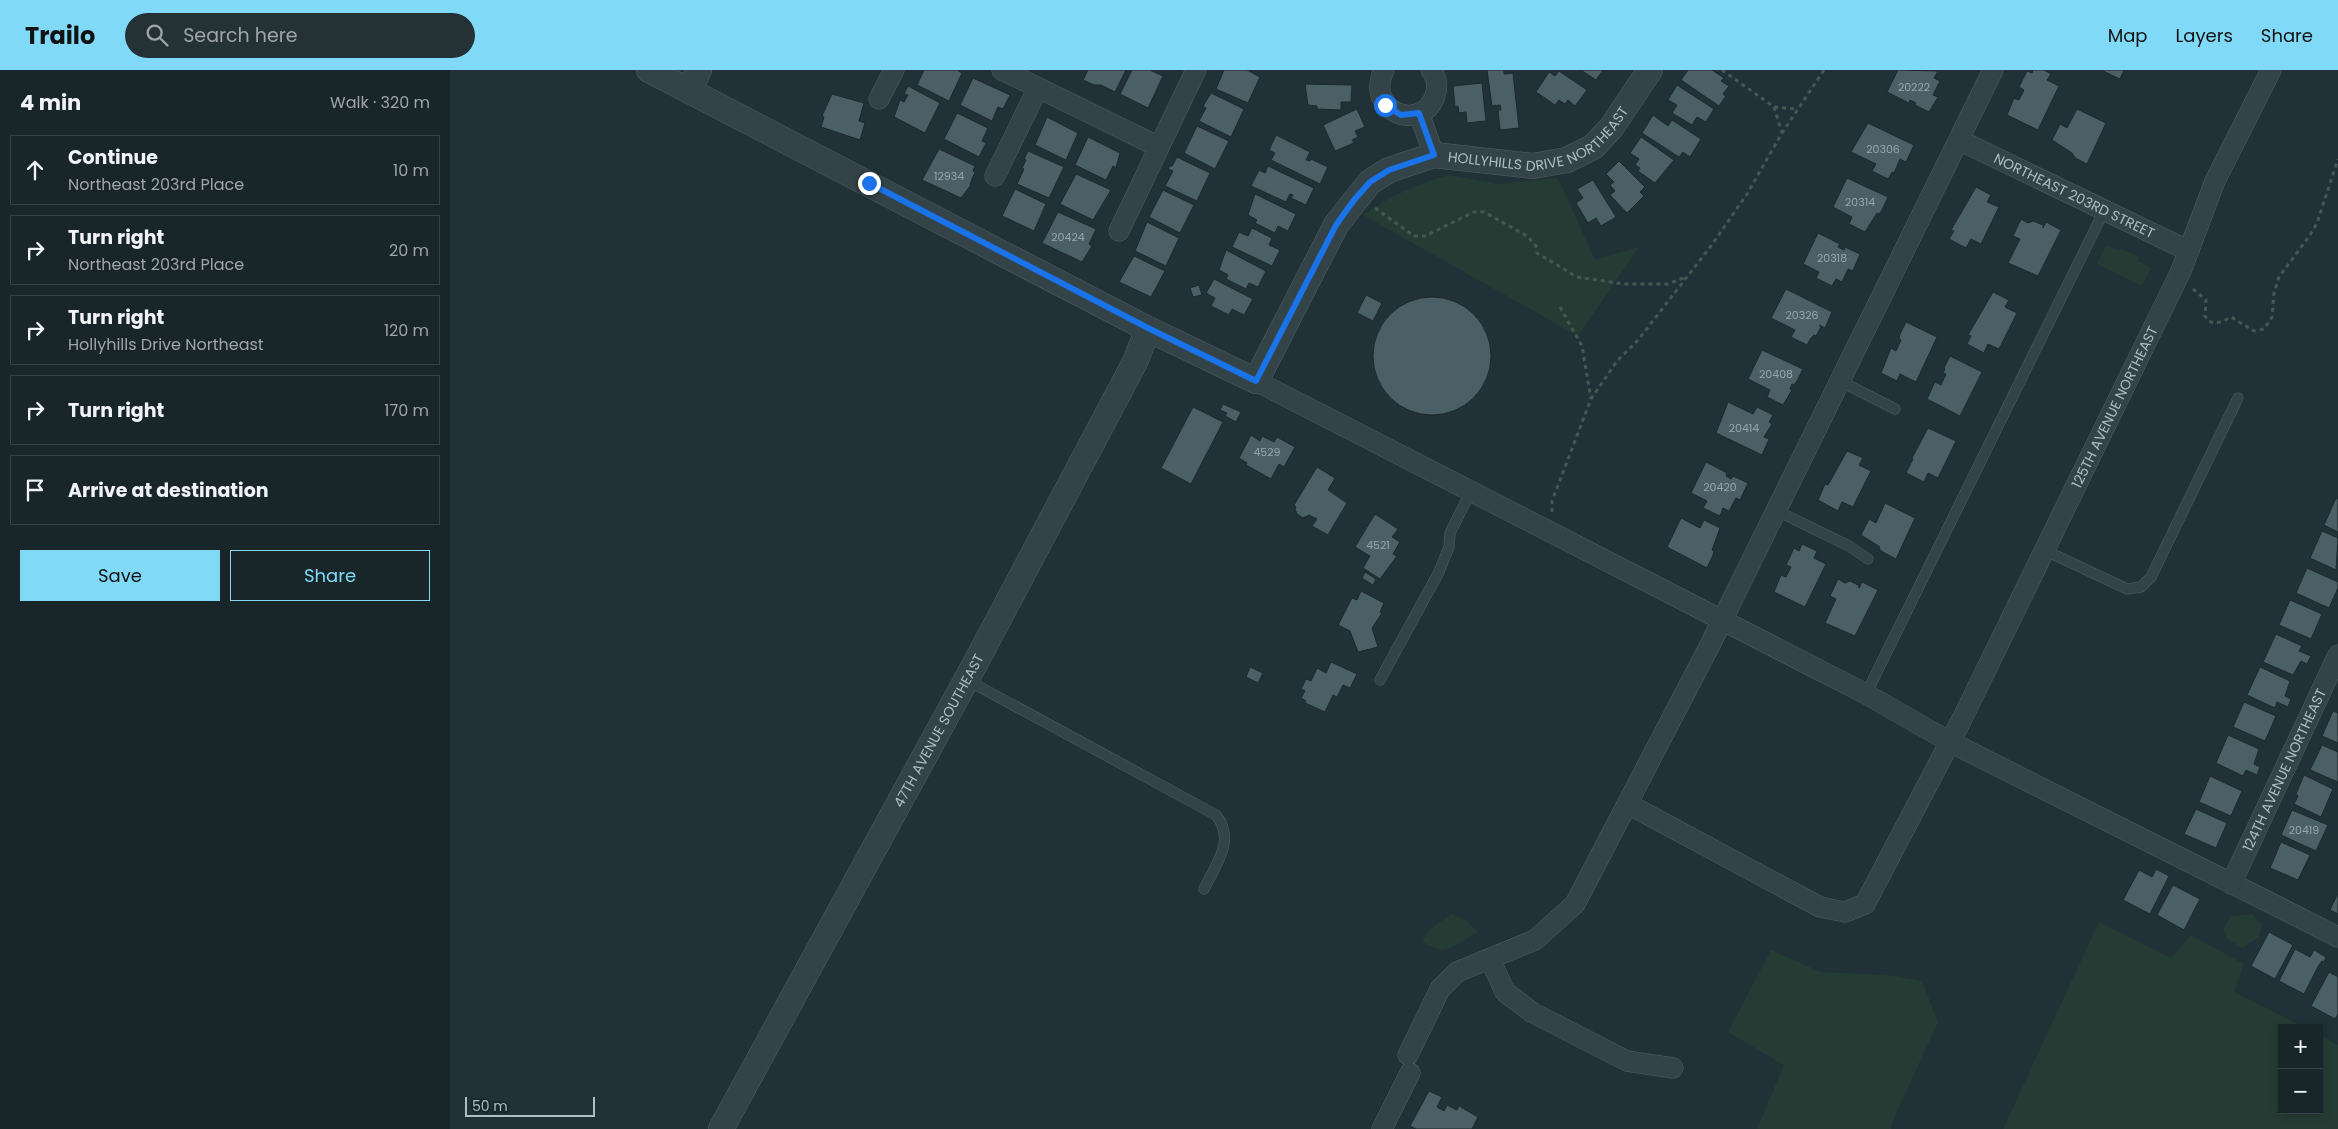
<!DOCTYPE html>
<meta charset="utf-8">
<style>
:root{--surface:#182629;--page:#253235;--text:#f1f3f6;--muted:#9fa5a8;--line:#364346;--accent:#7fd9f7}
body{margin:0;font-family:Poppins,sans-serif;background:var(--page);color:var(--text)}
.controls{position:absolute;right:15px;bottom:15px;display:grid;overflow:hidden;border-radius:0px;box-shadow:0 2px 8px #0003}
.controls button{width:45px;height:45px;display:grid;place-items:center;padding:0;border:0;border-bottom:1px solid var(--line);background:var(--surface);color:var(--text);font:25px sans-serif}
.scale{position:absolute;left:15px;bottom:12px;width:130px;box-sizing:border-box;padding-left:5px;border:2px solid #adbec4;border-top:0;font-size:14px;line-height:18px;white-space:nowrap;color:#adbec4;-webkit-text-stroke:4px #19272b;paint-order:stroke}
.stop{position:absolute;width:15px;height:15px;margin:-11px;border:4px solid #1a73e8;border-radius:50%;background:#fff}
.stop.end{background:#1a73e8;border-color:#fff;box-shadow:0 1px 5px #0008}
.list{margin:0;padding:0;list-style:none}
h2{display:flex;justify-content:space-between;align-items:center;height:65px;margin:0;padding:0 20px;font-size:21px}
h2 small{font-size:16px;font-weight:400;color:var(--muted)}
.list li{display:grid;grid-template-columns:32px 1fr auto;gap:15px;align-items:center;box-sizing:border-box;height:70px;margin:0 10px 10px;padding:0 10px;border:1px solid var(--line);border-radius:0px}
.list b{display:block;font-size:19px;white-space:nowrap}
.list p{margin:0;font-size:16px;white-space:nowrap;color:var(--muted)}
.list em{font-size:16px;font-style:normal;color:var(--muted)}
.actions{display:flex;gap:10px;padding:15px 20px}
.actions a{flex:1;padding:11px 0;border:1px solid var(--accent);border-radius:0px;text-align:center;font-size:18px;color:var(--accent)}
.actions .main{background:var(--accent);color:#111}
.icon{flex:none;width:28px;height:28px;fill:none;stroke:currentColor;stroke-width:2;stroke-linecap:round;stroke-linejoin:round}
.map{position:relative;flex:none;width:1888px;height:1059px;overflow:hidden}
header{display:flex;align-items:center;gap:30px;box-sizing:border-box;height:70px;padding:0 25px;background:var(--accent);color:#111}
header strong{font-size:24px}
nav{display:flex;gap:28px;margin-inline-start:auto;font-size:18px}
.search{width:350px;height:45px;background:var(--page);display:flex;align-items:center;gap:12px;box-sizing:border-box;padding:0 18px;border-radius:28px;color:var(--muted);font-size:19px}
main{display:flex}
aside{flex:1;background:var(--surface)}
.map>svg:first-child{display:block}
.green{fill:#253c34}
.building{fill:#4b6066;stroke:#1b292e}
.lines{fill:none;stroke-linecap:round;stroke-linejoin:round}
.service-casing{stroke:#516065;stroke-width:11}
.minor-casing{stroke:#516065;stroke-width:21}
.tertiary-casing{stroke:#516065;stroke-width:26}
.path{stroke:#435954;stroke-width:3;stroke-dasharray:4 4;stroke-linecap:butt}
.service{stroke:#334347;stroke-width:10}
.minor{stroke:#334347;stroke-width:20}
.tertiary{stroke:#334347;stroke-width:25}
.route{stroke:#1a73e8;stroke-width:6}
.labels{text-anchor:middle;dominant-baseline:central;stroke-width:4;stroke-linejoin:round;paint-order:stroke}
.number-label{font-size:11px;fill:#94a6ac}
.street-label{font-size:14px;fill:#adbec4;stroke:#19272b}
</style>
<header>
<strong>Trailo</strong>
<div class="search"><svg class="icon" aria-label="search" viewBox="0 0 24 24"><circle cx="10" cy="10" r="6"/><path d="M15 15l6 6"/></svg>Search here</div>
<nav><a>Map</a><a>Layers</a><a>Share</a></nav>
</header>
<main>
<aside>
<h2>4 min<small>Walk · 320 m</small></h2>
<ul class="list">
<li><svg class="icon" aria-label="ahead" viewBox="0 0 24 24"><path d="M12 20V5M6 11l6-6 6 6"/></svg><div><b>Continue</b><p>Northeast 203rd Place</p></div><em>10 m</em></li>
<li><svg class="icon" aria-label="right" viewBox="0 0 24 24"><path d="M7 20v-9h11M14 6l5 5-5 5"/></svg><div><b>Turn right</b><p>Northeast 203rd Place</p></div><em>20 m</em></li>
<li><svg class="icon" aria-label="right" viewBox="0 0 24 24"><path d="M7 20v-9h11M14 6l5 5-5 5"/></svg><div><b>Turn right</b><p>Hollyhills Drive Northeast</p></div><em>120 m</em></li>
<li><svg class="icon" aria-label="right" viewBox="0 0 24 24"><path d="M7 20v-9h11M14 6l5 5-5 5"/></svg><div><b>Turn right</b></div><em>170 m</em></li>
<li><svg class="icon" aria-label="arrive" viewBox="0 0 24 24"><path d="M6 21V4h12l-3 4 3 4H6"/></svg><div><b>Arrive at destination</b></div></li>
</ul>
<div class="actions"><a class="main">Save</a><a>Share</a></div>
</aside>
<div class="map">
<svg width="1888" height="1059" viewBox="0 0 1888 1059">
<rect width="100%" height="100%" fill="#203237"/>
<!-- green -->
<path class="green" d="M1000,105L1047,114L1108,108L1145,190L1189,177L1128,266L913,145C941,126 967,113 1000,105Z
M1656,175L1669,181L1670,178L1689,187L1688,191L1701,198L1692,216L1647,194Z
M1001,844L1017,851L1028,862L1001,878L991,880L972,872L979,860Z
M1802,844L1812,855L1809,867L1792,878L1777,869L1773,859L1781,846Z
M1649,852L1721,888L1741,865L1794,894L1784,922L1855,958H1832V1040H1869V965L1888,975V1059H1553Z
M1321,880L1371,902L1435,905L1472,911L1488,952L1444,1048L1441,1059H1307L1334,995L1278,962Z"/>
<!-- building -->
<path class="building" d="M507,0L512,3L499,31L467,15L474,0Z
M638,0H676L665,22L651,15H644L633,10Z
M682,0H700L713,6L698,38L670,24Z
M774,0H797L810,7L798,33L766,19Z
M1037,0H1054V4L1063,3L1069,58L1050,60L1048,40H1051L1050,35L1042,36Z
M1131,0H1153L1146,10Z
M1238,0H1262L1274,8L1271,11L1279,16L1273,24L1276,26L1269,36L1231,10Z
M1448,0L1488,1L1484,8L1490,11L1483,25L1488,27L1479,42L1465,35L1466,33L1460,30L1459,33L1437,22Z
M1583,0H1594L1601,4L1597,10L1609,16L1588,60L1557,45L1564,28L1569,30L1574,20L1569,17L1577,1L1582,3Z
M1651,0H1674L1670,9Z
M1109,1L1137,20L1125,36L1118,30L1115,34L1109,30L1105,35L1086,22L1099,2L1105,6Z
M523,8L560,25L553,39L548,37L542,51L510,35Z
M1032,13L1036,51L1017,53L1016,42L1009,43L1008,36L1005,37L1003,16Z
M855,14L902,15L901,32H891V40L867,39V36L858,35Z
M1227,15L1264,39L1256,52L1247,47L1242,55L1222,43L1227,35L1218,30Z
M458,16L490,33L475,63L444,47L450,30L454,32L458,25L454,24Z
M761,23L794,39L781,67L749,51L756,38L753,36Z
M382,24L414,33L409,51L415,53L410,70L371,57L374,47L372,46Z
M907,39L915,57L905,61L908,67L902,70L904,73L885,81L873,55Z
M1627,39L1656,53L1637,94L1625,88L1622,83L1602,70L1610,54L1617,58Z
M507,43L538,58L532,71L536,73L529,87L494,69Z
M1203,45L1218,56L1222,50L1251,69L1240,87L1233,82L1229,87L1192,63Z
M597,47L628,63L616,90L585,75Z
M1418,53L1464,75L1456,92L1450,89L1444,103L1442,102L1438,109L1422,101L1426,94L1401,82Z
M747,56L779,71L765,99L734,83Z
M826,65L860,82L856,90L860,91L861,89L878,97L870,114L821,90L825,83L819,80Z
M638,67L670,83L666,98L663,96L656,110L625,95Z
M1191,67L1224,90L1205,113L1188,101L1190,98L1185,95L1189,89L1180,83Z
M489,79L525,96L523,101L525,102L520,114L521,115L511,128L472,110Z
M578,81L614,97L599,128L567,114L574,99L572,98L576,90L574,89Z
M727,87L760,103L747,131L715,116L723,101L718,99L720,96H722Z
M1169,91L1195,117L1190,122L1194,126L1177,143L1160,125L1165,121L1160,115L1164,112L1156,104Z
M818,96L864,118L856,135L841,128L843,125L840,124L836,132L801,116L809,100L815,103Z
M626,104L661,120L643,150L610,134Z
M1397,108L1438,127L1432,140L1429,144L1427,143L1415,162L1399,154L1402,147L1383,137Z
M1143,110L1166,147L1151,156L1146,148L1138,153L1126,133L1133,128L1127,119Z
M1526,117L1541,125L1537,132L1549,137L1531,174L1521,169L1516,178L1499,169L1504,161L1501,160Z
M565,119L596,134L584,161L552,146Z
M713,120L744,135L730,163L699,147Z
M805,124L846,144L838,161L828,156L825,163L805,153L807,150L798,145Z
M608,142L646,159L639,174L642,176L632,192L592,173Z
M1571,149L1578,153L1583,151L1593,155V158L1596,152L1611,160L1588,206L1558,193L1570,169L1563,166Z
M697,152L729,168L716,196L685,181Z
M802,158L822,168L819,175L830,180L822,196L782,177L789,162L798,166Z
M1368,163L1390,174L1388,177L1394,180L1395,177L1410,184L1403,201L1398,199L1392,212L1386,209L1382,216L1366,208L1369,202L1353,194Z
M776,180L816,201L808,217L799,213L796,219L776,209L778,205L769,200Z
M684,186L715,201L701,227L669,212Z
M764,209L803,229L794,245L782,239L779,245L761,236L765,228L756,223Z
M749,215L752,225L743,227L740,218Z
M1336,219L1382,242L1375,258L1369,255L1371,257L1366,266L1364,265L1361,268L1357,275L1341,267L1345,260L1321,248Z
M1543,222L1559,230L1555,237L1567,243L1549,279L1538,274L1534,283L1517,274L1521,266L1518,265Z
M916,225L932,233L923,251L907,243Z
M923 286a59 59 0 1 1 118 0a59 59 0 1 1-118 0Z
M1456,252L1487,267L1466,312L1450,304L1447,311L1431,303L1441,278L1446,281L1451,270L1449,269L1450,264Z
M1312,280L1353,299L1347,311L1344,315L1342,314L1340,319L1342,320L1333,335L1317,327L1320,320L1298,309Z
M1500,286L1532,302L1510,346L1477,329L1485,312L1491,315L1496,304L1493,303L1495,299L1494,298Z
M1278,332L1303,344L1307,337L1323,345L1319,352L1322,354L1314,367L1319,369L1312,385L1266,363Z
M773,334L791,342L786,352L775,346L777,343L770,340Z
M743,337L773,352L741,414L711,398Z
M1478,358L1506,371L1488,408L1478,403L1474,412L1456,403L1463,389L1462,388Z
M801,365L810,371L812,366L824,372L827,367L845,377L834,397L829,394L821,409L796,395L797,393L789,388Z
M1397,381L1413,388L1409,395L1421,401L1403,437L1392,432L1388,441L1368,430L1375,414L1378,415Z
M1256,392L1277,403L1276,406L1281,409L1283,406L1298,413L1290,430L1286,428L1279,441L1273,438L1270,446L1253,438L1257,431L1241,423Z
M867,397L885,408L878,420L897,433L878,465L862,456L867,449L859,445L853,448L847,444L845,439L846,437L844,435Z
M1886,428L1888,429V462L1874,455Z
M1435,433L1465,448L1446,489L1433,482L1429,479L1430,477L1411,465L1419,449L1426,453Z
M925,444L948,459L942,467L950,472L943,484L947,486L930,509L913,498L920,486L905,477Z
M1231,448L1250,458L1254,450L1270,458L1262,480L1264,481L1263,485L1257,498L1217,477Z
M1872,461L1888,468L1886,500L1860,488Z
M1352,474L1367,481L1364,488L1376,494L1355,537L1324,522L1331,505L1336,507L1341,497L1336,495L1344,478L1349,481Z
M1857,498L1888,512V518L1879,538L1846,523Z
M915,502L926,509L923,515L912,508Z
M1388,509L1395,513L1400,511L1408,515L1409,518L1412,512L1428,520L1405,566L1375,553L1386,529L1380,526Z
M911,521L934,533L930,542L932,543L922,558L928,577L908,582L900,561L888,555L902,528L907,530Z
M1840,530L1872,544L1861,569L1829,555Z
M1826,564L1852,576L1849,581L1861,586L1857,594L1851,591L1843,605L1813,592Z
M881,592L907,604L900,618L893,615L887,627L883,625L875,642L855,633L856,631L851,628L855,621L851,619L856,609L861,611L867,598L876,603Z
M800,597L813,603L808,613L796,607Z
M1810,597L1840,611L1835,626L1841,629L1838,637L1827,632L1825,638L1797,625Z
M1794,632L1826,646L1815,671L1783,657Z
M1883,641L1888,643V673L1872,666Z
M1778,665L1809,679L1804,694L1810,697L1807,705L1796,700L1793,706L1766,693Z
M1872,675L1888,682V712L1860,700Z
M1854,705L1883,719L1871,747L1844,734L1848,726L1846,724Z
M1760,706L1792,721L1781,746L1749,732Z
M1746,739L1777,753L1766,778L1734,764Z
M1842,740L1878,755L1866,781L1831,765Z
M1831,772L1860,785L1848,810L1820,798Z
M1706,799L1719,806L1700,844L1673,830L1689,800L1702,807Z
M1723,815L1750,829L1734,860L1707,845Z
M1888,823V844L1880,840Z
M1819,862L1843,875L1825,909L1801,896Z
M1845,879L1860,887L1864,880L1876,887L1874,892L1872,891L1869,895L1854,924L1829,911Z
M1879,902L1888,907V944L1885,949L1861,936Z
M979,1021L992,1027L987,1037L994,1041L997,1035L1007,1040L1009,1036L1028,1047L1022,1059H966L960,1056Z"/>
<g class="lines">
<!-- service casing -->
<g class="service-casing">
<path id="service" d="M1390,311L1445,339
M1325,440L1399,476L1418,489
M1594,480L1677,519L1691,517L1701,507L1788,328
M517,610L766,745C786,770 766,794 754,819
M930,610L989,502L999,477L1000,463L1021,421
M1416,624L1654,141"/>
</g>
<!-- minor casing -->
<g class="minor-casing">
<g id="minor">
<path d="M552,0L709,77"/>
<path d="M934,0C914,41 971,64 985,26C988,17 987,7 981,0"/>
<path d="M429,29L444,0"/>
<path d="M969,43L984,85"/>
<path id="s1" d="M1509,70L1739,181"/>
<path d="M545,106L588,18"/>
<path d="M669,161L746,0"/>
<path d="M806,311L1416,624L1500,672L1888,867"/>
<path id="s2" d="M1178,734L1370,837L1395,842L1415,834L1512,649L1731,201L1765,111L1821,0"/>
<path id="s3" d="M1781,814L1888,585"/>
<path d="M1040,889L1055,922L1083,943L1177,991L1223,998"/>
<path d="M958,985L990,919L1007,902L1085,870L1125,834L1260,575L1543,0"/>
<path d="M932,1059L960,1003"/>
</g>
</g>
<!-- tertiary casing -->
<g class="tertiary-casing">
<g id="tertiary">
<path id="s4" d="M199,0L698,259L806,311L886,155L920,112L939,100L984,85L1083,96L1117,90L1143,77L1161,58L1200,0"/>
<path d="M239,21L249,0"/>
<path id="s5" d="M271,1059L526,592L685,292L698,259"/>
</g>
</g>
<!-- path -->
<path class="path" d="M1272,0L1324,37L1348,39
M1324,37L1332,63
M925,138L964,166H975L1024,142H1034L1077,166L1086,176L1087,183L1127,207L1174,214H1218L1236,207
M1743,219L1756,230L1755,246L1758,251C1767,255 1773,251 1781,247L1804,261L1814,259L1822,247L1824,223L1829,207L1860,165L1867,153L1888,89
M1110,237L1132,276L1141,329
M1102,442V431L1141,329L1167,291L1188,270L1261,176L1297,124L1332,63L1374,0"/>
<!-- service -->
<use href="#service" class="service"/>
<!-- minor -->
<use href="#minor" class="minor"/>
<!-- tertiary -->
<use href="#tertiary" class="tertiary"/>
</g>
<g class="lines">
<!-- route -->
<path class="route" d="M419,113L698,258L806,311L886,155L904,130L920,112L939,100L984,85L969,43L951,45L935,35"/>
</g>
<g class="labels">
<!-- number labels -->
<g class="number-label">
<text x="1464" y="17">20222</text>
<text x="1433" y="79">20306</text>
<text x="499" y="106">12934</text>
<text x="1410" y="132">20314</text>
<text x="618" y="167">20424</text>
<text x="1382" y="188">20318</text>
<text x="1352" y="245">20326</text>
<text x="1326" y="304">20408</text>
<text x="1294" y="358">20414</text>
<text x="817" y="382">4529</text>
<text x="1270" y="417">20420</text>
<text x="928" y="475">4521</text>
<text x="1854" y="760">20419</text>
</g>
<!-- street labels -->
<g class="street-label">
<text stroke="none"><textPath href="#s4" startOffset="1096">HOLLYHILLS DRIVE NORTHEAST</textPath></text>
<text stroke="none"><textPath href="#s1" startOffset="128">NORTHEAST 203RD STREET</textPath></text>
<text stroke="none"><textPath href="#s2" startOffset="821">125TH AVENUE NORTHEAST</textPath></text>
<text stroke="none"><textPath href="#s5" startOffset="454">47TH AVENUE SOUTHEAST</textPath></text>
<text stroke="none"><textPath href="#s3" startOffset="126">124TH AVENUE NORTHEAST</textPath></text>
</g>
</g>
</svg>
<div class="controls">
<button>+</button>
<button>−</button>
</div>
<div class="scale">50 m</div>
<div class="stop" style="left:935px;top:35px"></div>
<div class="stop end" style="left:419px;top:113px"></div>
</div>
</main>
